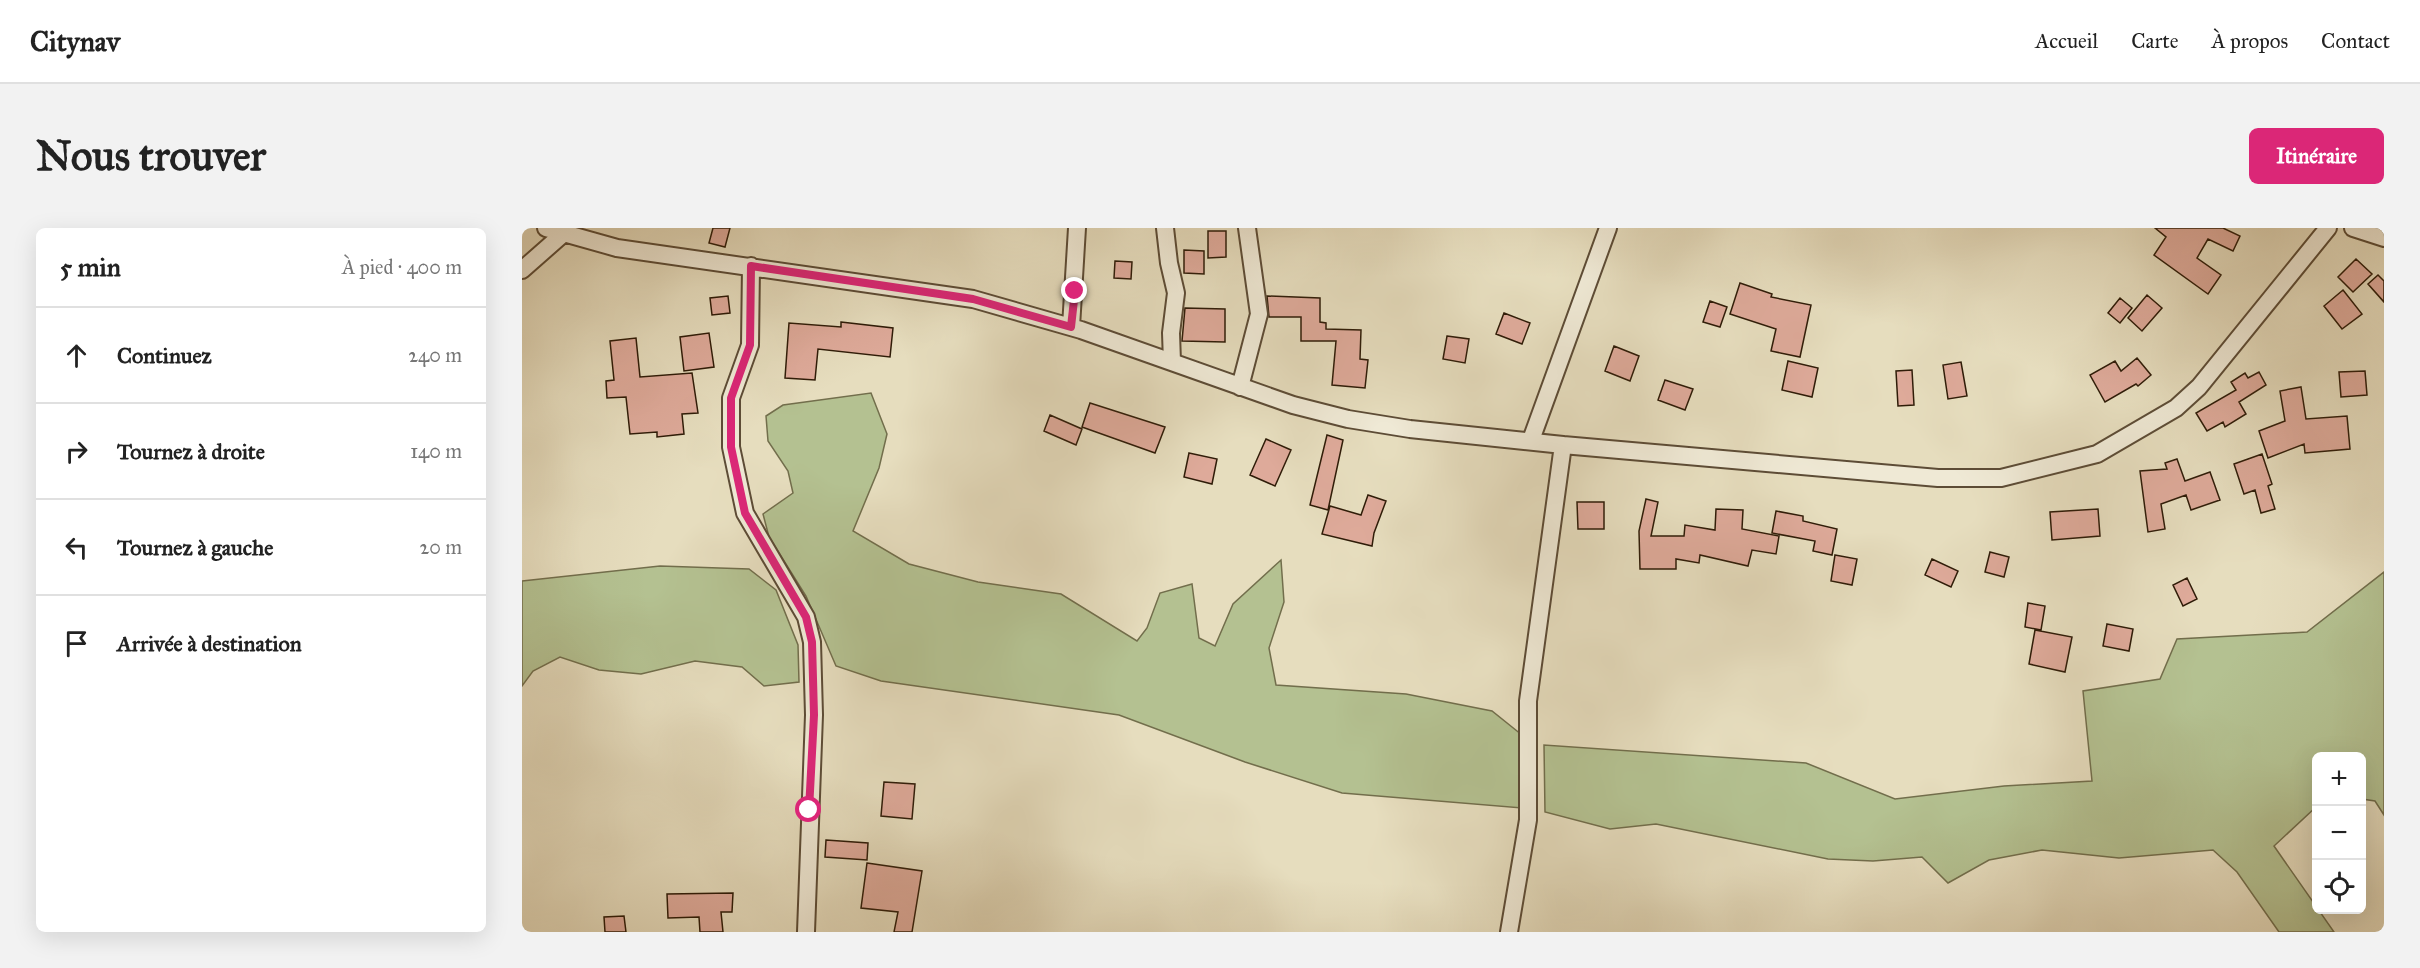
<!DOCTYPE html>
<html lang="fr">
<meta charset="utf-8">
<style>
:root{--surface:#fff;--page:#f2f2f2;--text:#222;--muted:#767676;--line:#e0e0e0;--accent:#db2777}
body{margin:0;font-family:"IM FELL Great Primer",serif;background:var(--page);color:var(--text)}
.controls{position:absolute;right:18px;bottom:18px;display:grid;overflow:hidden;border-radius:9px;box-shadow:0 6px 24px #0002}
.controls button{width:54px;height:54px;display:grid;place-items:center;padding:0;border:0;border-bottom:2px solid var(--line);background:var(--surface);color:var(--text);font:30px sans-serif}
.stop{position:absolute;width:18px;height:18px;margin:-14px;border:4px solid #db2777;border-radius:50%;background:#fff}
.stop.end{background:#db2777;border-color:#fff;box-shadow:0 2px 6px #0008}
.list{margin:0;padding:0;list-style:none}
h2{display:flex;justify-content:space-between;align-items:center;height:78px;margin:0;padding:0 24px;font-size:26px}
h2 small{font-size:20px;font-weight:400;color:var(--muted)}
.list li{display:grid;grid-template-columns:39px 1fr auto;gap:18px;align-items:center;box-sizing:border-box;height:96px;padding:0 24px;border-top:2px solid var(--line)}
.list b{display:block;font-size:22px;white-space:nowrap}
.list em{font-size:20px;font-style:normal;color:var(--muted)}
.icon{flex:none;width:33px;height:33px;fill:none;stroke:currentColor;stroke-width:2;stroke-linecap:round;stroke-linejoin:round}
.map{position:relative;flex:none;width:1862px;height:704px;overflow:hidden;border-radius:9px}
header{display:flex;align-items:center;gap:36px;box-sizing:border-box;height:84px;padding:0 30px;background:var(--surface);border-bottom:2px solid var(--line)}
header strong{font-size:28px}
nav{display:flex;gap:33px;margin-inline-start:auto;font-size:21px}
.intro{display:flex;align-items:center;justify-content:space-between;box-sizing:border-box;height:144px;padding:0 36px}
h1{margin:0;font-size:42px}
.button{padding:15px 27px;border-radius:9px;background:var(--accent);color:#fff;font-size:21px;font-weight:700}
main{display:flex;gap:36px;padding:0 36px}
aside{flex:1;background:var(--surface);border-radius:9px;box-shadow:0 6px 24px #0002}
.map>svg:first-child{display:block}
.green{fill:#b4c191;stroke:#726e4c;stroke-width:1.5}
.building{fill:#deaa9a;stroke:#2f1c08;stroke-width:1.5}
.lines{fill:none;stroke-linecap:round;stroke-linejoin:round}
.minor-casing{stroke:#5d4c36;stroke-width:20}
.minor{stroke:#efe9d5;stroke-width:16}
.route{stroke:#db2777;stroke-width:8}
</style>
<header>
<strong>Citynav</strong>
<nav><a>Accueil</a><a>Carte</a><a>À propos</a><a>Contact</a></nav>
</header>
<div class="intro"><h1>Nous trouver</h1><a class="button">Itinéraire</a></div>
<main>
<aside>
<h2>5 min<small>À pied · 400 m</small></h2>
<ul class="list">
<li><svg class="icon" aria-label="ahead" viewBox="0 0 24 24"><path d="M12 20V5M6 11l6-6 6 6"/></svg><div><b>Continuez</b></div><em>240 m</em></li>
<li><svg class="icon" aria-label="right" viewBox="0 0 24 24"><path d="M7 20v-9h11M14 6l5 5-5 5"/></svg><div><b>Tournez à droite</b></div><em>140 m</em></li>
<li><svg class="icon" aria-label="left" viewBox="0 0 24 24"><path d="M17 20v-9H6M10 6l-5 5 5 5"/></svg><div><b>Tournez à gauche</b></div><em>20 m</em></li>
<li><svg class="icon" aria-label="arrive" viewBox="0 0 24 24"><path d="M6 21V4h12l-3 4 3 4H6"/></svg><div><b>Arrivée à destination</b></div></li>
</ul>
</aside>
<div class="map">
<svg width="1862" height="704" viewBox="0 0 1862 704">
<rect width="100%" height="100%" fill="#e6ddbe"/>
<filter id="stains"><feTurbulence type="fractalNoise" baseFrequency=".00333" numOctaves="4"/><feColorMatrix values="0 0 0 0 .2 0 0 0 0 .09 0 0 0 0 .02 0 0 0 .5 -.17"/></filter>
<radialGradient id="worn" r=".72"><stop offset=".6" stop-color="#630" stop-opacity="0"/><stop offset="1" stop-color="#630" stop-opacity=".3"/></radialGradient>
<!-- green -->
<path class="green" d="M349,165L365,206L357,240L331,303L387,336L456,354L539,366L615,413L625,400L638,365L670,356L677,410L693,418L711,376L759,332L762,374L747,420L754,457L884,466L970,483L1000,507V580L820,565L723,534L597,487L359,453L314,438L284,368L247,309L241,286L271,265L266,243L246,213L244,188L261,177Z
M138,338L227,341L254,362L276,417L277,454L242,458L220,439L173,433L119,446L77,442L38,429L11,443L0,458V353Z
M1862,344V587L1853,573L1840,571V528H1794V579L1752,618L1812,704H1757L1715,644L1691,622L1597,630L1520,622L1467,632L1426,655L1400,629L1351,633L1306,631L1134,596L1088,601L1023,584L1022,517L1284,535L1373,571L1482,558L1570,553L1561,463L1638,451L1655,411L1785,404Z"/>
<!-- building -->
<path class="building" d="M191,0H208L203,19L187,15Z
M1633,0H1701L1718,8L1711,23L1686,11L1675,30L1699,47L1686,66L1632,27L1644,9Z
M686,3H704V29L686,30Z
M662,22L682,23V46L662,45Z
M1834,31L1850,46L1831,64L1816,49Z
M593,33L610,34L609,51L592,50Z
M1856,47L1862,53V74L1846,56Z
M1218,55L1250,66L1249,69L1289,77L1278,129L1249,123L1254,101L1208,86Z
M1821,62L1840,86L1820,101L1802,78Z
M1625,67L1640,80L1620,103L1606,90Z
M206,68L208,85L190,87L188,70Z
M745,68L798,70V94L804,95V101L839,102L838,131L846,132L843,160L810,157L814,113H779V89H747Z
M1598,70L1610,80L1598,95L1586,85Z
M1188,73L1205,79L1198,99L1181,94Z
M663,80L703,81V114L660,113Z
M982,85L1008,95L1000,116L974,106Z
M319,94L371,100L368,129L296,121L293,152L263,150L267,95L319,99Z
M187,105L192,139L162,143L158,109Z
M925,108L947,111L943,135L921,131Z
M114,110L118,149L170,145L176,185L160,186L162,206L135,209V204L108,206L104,169L85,170L84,153L92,152L88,113Z
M1092,118L1117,128L1108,153L1083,143Z
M1615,130L1629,147L1616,158L1614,156L1583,174L1568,147L1593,133L1599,143Z
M1266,133L1296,140L1290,169L1260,162Z
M1439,134L1445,168L1426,171L1421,137Z
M1390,142L1392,177L1376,178L1374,143Z
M1843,143L1845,167L1819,169L1817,144Z
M1737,144L1744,157L1717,174L1724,186L1703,199L1701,194L1685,203L1674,185L1714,162L1709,154L1723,145L1726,150Z
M1143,152L1171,161L1163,182L1136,172Z
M1779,159L1784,191L1825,188L1828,221L1783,225L1782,216L1746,230L1737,203L1763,193L1758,163Z
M568,175L643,199L633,225L560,199Z
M528,187L560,201L554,217L522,203Z
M805,207L821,212L806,282L788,277Z
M744,211L769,222L753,258L728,247Z
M667,225L695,231L690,256L662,249Z
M1740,226L1750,256L1746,258L1753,281L1739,285L1733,262L1722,266L1712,236Z
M1655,231L1663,253L1688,244L1698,272L1669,282L1664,267L1639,276L1643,301L1626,304L1618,243L1645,241L1643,235Z
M846,267L864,273L852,305L850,318L800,306L808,278L839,287Z
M1124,271L1136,274L1129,308H1162L1163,297L1193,302L1194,281L1221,282L1220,301L1257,308L1254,326L1230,322L1226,338L1178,327L1177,335L1154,331V341H1118L1117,303Z
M1055,274H1082V301H1056Z
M1576,281L1578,308L1530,312L1528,284Z
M1254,283L1281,288V293L1315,301L1310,327L1291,323L1293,313L1250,305Z
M1468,324L1487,329L1482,349L1463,344Z
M1313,327L1335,331L1330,357L1309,353Z
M1410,331L1436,343L1429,359L1403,347Z
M1665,350L1675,371L1661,378L1651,357Z
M1506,375L1523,378L1519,402L1503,399Z
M1585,396L1611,401L1607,423L1581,418Z
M1513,402L1550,409L1543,444L1507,436Z
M362,554L393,556L390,591L359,588Z
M304,612L346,615L345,632L303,629Z
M345,635L400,643L390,704H372L376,684L339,680Z
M211,665L210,684H199L201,704H178L177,689L146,690L145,666Z
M102,688L104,704H83L82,689Z"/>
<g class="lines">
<!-- minor casing -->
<g class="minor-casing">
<path id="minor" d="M24,0L95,20L451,71L559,102L771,177L826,191L888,201L1041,217L1416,250H1479L1575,226L1654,180L1677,159L1806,0
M643,0L647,35L654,65L649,105L650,134
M1831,0L1862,10
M229,38L228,117L209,170V219L223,285L284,389L290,414L292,487L284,704
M0,42L42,5
M549,99L555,0
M718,159L737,86L725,0
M1009,212L1086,0
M987,704L1006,592V473L1041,217"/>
</g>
<!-- minor -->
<use href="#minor" class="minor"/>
</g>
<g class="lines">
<!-- route -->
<path class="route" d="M287,582L292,487L290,414L284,389L223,285L209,219V170L228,117L229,38L451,71L549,99L553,63"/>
</g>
<rect width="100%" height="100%" filter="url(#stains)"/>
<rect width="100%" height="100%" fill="url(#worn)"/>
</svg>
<div class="controls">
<button>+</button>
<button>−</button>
<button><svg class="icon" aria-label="locate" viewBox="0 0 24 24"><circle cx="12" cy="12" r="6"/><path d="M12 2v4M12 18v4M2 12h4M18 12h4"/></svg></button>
</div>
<div class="stop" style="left:287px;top:582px"></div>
<div class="stop end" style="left:553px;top:63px"></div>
</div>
</main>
